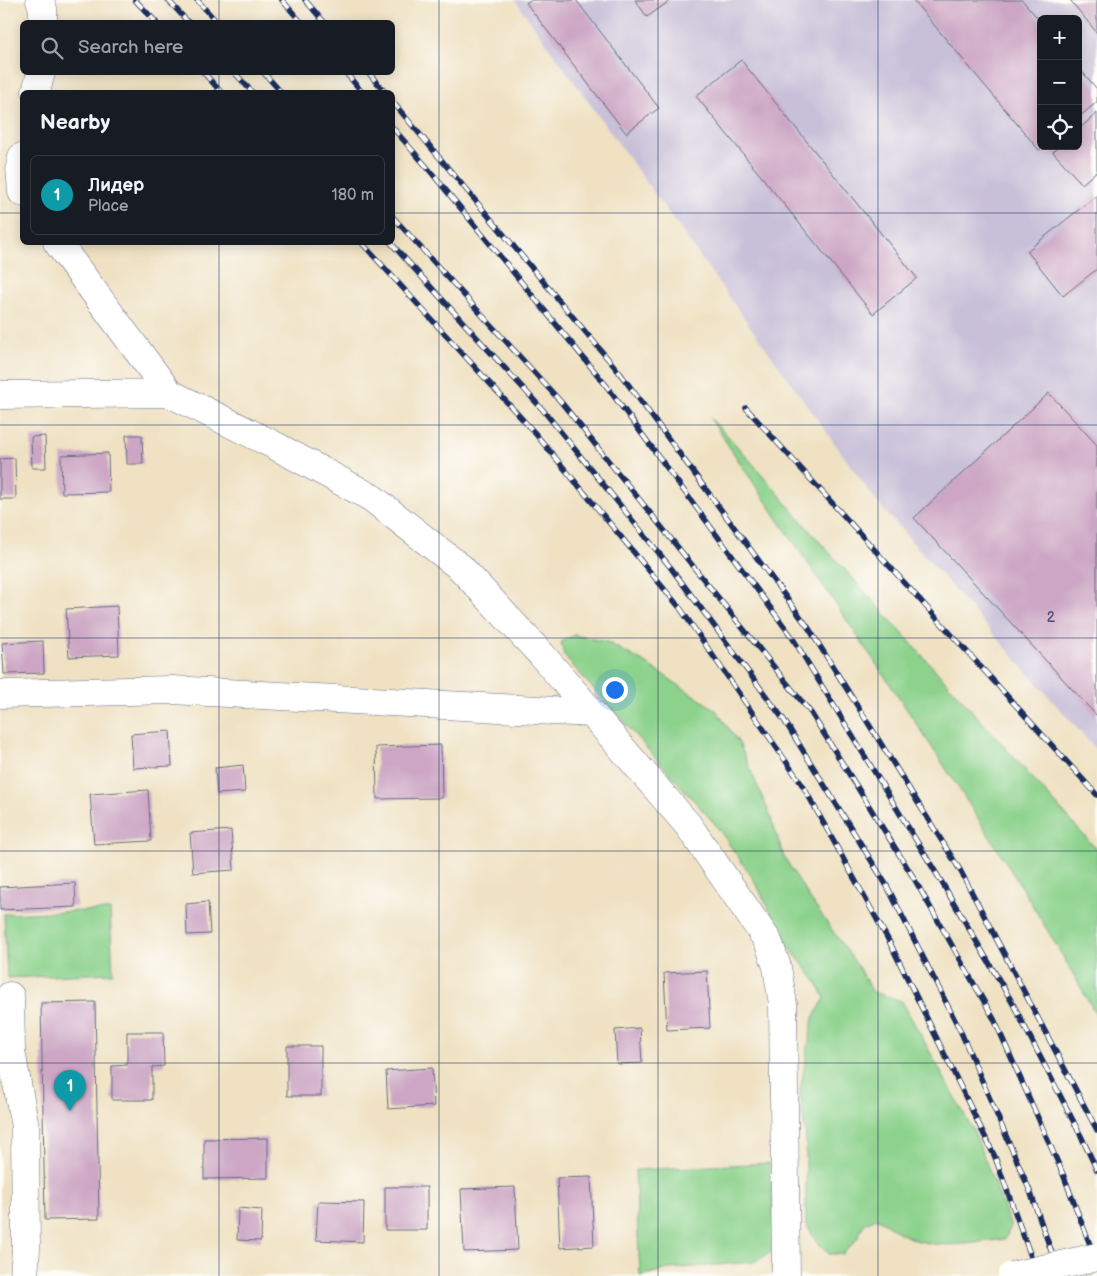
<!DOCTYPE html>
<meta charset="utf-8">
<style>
:root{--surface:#171b24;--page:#242831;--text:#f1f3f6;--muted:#9ea1a6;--line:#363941;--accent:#0f766e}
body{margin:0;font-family:"Balsamiq Sans",sans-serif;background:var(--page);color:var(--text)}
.controls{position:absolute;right:15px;top:15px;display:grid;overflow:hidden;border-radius:8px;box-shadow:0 2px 12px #0003}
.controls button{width:45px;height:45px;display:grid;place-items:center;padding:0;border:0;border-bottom:1px solid var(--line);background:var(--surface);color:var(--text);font:25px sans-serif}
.you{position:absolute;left:614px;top:689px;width:18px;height:18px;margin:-12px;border:4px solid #fff;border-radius:50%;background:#1a73e8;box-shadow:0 0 0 8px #1a73e833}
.badge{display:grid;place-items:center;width:32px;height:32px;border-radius:50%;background:var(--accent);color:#fff;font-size:16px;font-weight:700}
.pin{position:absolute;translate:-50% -41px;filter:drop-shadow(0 1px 2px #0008)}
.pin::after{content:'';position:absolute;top:26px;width:18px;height:15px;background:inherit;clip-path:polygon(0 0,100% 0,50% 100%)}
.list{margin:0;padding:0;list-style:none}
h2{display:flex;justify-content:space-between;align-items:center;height:65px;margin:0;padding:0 20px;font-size:21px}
h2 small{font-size:16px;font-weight:400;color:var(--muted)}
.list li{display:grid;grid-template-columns:32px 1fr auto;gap:15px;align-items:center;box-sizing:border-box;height:80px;margin:0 10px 10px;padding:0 10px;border:1px solid var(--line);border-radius:8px}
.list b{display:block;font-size:19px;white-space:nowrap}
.list p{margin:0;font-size:16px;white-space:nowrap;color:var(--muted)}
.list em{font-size:16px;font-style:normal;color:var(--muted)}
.icon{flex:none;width:28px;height:28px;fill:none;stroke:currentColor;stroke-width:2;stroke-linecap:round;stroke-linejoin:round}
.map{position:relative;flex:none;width:1097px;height:1276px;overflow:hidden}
.search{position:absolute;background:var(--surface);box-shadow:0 2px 12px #0003;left:20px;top:20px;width:375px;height:55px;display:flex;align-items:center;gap:12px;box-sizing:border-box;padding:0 18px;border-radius:8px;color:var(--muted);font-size:19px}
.panel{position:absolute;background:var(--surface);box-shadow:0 2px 12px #0003;left:20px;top:90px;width:375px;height:155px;border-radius:8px}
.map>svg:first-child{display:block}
.industrial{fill:#c8bfd8;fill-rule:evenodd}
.green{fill:#8cd28c;stroke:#548075}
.building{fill:#cca6c4}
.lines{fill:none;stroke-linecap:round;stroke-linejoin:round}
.minor-casing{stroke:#656d81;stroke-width:29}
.minor{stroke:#fff;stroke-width:28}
.rail-casing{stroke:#1b2f5e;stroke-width:5.5}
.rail{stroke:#fdfcf7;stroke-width:4;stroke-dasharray:11;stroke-linecap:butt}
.major-bridge-casing{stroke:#656d81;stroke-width:29;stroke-linecap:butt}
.major-bridge{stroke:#fff;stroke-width:28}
.grid{fill:none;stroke:#1b2f5e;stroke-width:1;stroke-opacity:0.55}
.labels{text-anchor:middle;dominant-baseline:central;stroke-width:4.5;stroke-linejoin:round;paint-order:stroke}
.number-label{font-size:14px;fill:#474d78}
</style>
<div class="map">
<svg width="1097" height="1276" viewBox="0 0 1097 1276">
<rect width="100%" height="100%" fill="#fdfcf7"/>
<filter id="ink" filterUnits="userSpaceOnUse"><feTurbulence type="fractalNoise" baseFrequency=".02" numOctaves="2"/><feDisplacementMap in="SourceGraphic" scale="10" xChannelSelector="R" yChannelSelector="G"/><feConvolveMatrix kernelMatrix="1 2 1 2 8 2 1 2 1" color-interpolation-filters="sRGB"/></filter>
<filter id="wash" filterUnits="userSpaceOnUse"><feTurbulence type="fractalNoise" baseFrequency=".0096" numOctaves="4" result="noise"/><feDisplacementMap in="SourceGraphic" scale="20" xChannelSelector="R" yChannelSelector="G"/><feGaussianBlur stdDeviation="1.12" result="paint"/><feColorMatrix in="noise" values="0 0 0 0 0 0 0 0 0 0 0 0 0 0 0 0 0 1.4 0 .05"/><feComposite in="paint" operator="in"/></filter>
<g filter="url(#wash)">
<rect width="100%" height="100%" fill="#efe1c2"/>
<!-- industrial -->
<path class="industrial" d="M515,0H1097V751L876,501ZM1041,19H1078V146H1041Z"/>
<!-- green -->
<path class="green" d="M710,418C746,453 777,493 810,531C906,637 1001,743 1097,850V1016C981,808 841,615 710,418Z
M574,635L607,642L647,664L716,710L739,743L770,815L784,857L810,899L857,965L873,992L902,1001L974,1132L1011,1226L1005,1239C973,1243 936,1251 906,1236C895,1232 887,1223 876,1218L864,1224L857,1239L843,1254H829L816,1242L806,1223V1138L800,1093L813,1018L825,998L815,980L789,947L754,880L715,824L564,656L561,642Z
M110,910L113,973L7,978L4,914Z
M769,1163L775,1234L770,1253L754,1262L668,1269L640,1276L635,1170Z"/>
<g id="blocks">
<!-- building -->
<path class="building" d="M530,0H576L659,108L626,133L526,3Z
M635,0H671L647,17Z
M913,0H1022L1041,22V146H1044L1039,150Z
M1070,0H1097V33Z
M741,60L917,278L873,314L696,96Z
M1078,67L1097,89V102L1078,118Z
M1097,113V171L1082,184L1053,152L1059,146H1078V130Z
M1097,195V269L1063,296L1027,251Z
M1049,393L1097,445V716L914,518Z
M126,435H142L143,464H127Z
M45,436L46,468H32L31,437Z
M108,453L109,492L62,493L61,455Z
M15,458L16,499H0V459Z
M117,606L119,655L69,657L66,609Z
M43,641L44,673L4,674L2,643Z
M170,731L172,766L133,768L131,734Z
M441,745L442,798L377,799L376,747Z
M243,765L245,792L217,794L215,768Z
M148,790L151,841L94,844L90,794Z
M231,830L234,870L193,873L190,833Z
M75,883L76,907L0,910V887Z
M208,902L210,934L187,935L186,904Z
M707,971L710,1028L667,1030L664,973Z
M95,1002L99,1219L45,1220L41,1003Z
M640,1028L642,1063L617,1064L615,1030Z
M127,1032H163L164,1066L152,1067V1100H112V1066L127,1065Z
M287,1046H321V1096H287Z
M432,1068L434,1106L388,1109L386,1071Z
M268,1138V1178L204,1179V1139Z
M591,1177L594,1246L560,1248L557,1178Z
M385,1187H427V1230H385Z
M515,1187L518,1250L464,1252L461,1189Z
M318,1201L364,1202L363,1242L316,1240Z
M238,1208L262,1210L261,1241L237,1240Z"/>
</g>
</g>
<g filter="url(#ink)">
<use href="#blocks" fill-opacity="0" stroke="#656d81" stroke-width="1"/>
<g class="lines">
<!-- minor casing -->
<g class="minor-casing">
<path id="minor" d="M40,0L43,9V22
M36,92L41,72
M22,157L20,167L22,192
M57,242L169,393L272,444L372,498L461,568L541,654L688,825L768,941L777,967L783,1004L786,1276
M0,395L169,393
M0,694L172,690L591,713
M10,996L11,1051L25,1127L26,1249L24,1276"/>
</g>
<!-- minor -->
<use href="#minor" class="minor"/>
<!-- rail casing -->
<g class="rail-casing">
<path id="rail" d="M135,0L156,22
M168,0L188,22
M197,0L217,22
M282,0L301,22
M305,0L324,22
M203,72L221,92
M234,72L252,92
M263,72L281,92
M345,72L362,92
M368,72L385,92
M392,101L619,372L808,627L960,870L1097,1130
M392,127L426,166L605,384L792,637L941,881L1012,1002L1081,1136L1097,1170
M392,216L561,402L811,713L912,875L994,1019L1063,1174L1097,1263
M361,242L534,432L680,608L803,786L890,943L995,1157L1038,1276
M390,242L543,410L671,568L784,720L887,886L960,1030L1030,1191L1060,1276
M746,408L1097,795"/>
</g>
<!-- rail -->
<use href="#rail" class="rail"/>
<!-- major-bridge casing -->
<g class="major-bridge-casing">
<path id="major-bridge" d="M1012,1276L1097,1257"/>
</g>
<!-- major-bridge -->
<use href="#major-bridge" class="major-bridge"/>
</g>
</g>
<!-- grid -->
<path class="grid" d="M219,0V22M439,0V1276M658,0V1276M878,0V1276M219,72V92M0,213H22M392,213H1097M219,242V1276M0,425H1097M0,638H1097M0,851H1097M0,1063H1097"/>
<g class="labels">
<!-- number labels -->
<g class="number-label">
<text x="1051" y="617">2</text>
</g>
</g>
</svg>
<div class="controls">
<button>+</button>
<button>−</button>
<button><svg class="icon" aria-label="locate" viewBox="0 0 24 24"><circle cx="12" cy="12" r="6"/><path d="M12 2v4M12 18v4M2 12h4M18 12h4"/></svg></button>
</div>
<div class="you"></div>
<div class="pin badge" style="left:70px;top:1111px;background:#0f9aa8">1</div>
<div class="search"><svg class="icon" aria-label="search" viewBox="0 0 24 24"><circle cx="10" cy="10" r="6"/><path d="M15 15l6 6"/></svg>Search here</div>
<section class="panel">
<h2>Nearby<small></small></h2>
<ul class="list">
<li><span class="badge" style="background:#0f9aa8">1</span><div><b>Лидер</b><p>Place</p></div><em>180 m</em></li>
</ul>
</section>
</div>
